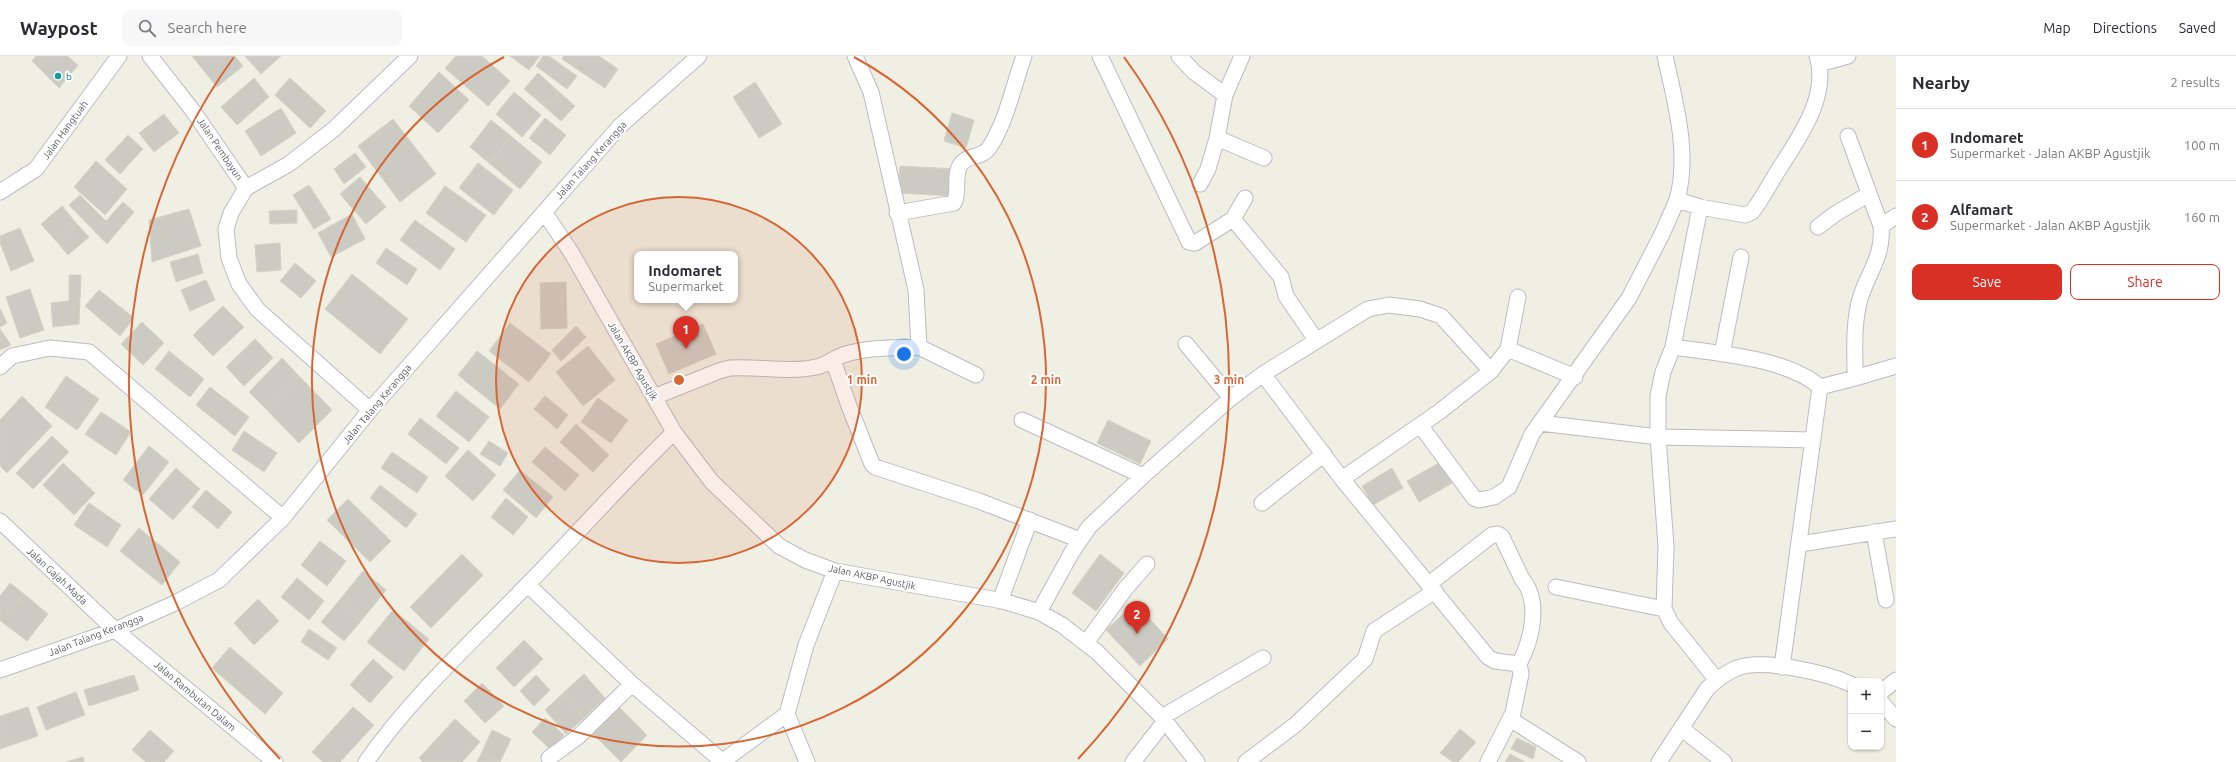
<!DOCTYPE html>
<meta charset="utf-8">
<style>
:root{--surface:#fff;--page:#f7f7f7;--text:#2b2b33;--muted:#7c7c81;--line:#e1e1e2;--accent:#d93025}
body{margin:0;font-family:Ubuntu,sans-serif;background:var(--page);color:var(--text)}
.controls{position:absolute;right:12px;bottom:12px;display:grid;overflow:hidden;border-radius:8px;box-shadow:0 1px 3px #0004}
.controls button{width:36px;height:36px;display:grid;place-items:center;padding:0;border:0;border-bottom:1px solid var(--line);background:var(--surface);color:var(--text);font:20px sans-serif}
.you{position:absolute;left:904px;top:298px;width:14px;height:14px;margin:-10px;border:3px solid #fff;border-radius:50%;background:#1a73e8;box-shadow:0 0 0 6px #1a73e833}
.badge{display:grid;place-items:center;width:26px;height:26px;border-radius:50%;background:var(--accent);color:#fff;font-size:13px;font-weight:700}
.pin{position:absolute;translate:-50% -33px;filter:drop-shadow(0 1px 2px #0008)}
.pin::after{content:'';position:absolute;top:21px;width:14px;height:12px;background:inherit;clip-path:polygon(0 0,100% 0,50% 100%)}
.popup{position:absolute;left:634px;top:195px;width:104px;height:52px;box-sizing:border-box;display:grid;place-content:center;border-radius:8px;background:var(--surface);filter:drop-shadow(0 1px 3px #0005);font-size:13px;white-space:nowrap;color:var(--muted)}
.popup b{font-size:15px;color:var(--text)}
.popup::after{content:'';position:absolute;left:50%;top:100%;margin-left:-8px;border:8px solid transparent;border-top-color:var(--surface)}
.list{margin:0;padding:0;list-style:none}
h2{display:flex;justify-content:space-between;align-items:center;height:52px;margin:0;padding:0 16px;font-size:17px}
h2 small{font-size:13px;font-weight:400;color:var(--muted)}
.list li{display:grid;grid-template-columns:26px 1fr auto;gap:12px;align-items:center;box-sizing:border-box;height:72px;padding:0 16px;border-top:1px solid var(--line)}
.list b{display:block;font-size:15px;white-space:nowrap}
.list p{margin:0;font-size:13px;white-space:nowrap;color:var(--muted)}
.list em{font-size:13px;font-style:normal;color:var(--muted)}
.actions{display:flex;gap:8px;padding:12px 16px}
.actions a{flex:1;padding:9px 0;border:1px solid var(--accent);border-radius:8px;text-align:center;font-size:14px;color:var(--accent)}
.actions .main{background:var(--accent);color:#fff}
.icon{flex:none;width:22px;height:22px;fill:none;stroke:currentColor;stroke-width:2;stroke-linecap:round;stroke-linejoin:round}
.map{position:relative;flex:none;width:1896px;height:706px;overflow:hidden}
header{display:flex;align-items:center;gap:24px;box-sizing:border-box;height:56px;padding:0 20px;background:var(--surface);border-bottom:1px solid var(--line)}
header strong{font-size:19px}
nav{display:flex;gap:22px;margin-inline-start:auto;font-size:14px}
.search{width:280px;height:36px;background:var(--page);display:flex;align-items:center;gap:10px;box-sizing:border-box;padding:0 14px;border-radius:8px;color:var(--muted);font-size:15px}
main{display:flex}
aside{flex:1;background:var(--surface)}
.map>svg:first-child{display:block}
.building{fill:#cccbc3;stroke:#d4d2c2}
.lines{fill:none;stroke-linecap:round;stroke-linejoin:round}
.minor-casing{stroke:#bbbcc3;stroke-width:17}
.minor{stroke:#fff;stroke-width:15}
.ring{fill:none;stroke:#d76635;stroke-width:2}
.culture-dot{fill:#0f9aa8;stroke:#fff;stroke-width:1.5}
.labels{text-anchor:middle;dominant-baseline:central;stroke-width:4;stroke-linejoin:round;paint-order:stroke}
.culture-label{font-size:10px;fill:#0d838f;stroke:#fff;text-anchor:start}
.street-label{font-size:10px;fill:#5c5e65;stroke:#fff}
.centre{fill:#d76635;stroke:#fff;stroke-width:2}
.ring-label{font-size:12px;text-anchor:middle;font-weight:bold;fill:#d76635;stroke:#fff;stroke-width:4;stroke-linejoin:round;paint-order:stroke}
</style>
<header>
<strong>Waypost</strong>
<div class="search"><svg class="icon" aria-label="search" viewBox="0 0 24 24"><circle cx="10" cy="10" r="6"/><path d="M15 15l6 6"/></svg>Search here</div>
<nav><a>Map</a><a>Directions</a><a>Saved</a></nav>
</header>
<main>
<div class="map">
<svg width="1896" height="706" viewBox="0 0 1896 706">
<rect width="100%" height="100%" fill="#efefe4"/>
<!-- building -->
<path class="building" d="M36,0H67L78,9L59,32L32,5Z
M192,0H235L243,10L217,31Z
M245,0H281L261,18Z
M456,0H482L510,25L488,50L445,12Z
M510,0H540L529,14Z
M543,0H549L577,20L567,33L536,10Z
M564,0H599L618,13L605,32L562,3Z
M439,16L469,44L438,77L409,50Z
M538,17L559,36L545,51L524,33Z
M254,22L269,41L237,69L221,51Z
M290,22L326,55L310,72L275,39Z
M755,26L782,68L759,82L733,41Z
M514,36L541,59L522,81L496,58Z
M559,36L575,50L561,65L545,51Z
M281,52L296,77L261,100L245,75Z
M952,57L974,64L966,92L944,85Z
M164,58L179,77L154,96L139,77Z
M545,62L566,79L550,99L529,82Z
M393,63L436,118L400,146L358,90Z
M491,64L511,80L489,107L470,91Z
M128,79L143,93L120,118L105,104Z
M511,80L542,106L520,133L489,107Z
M355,97L366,111L344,128L334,113Z
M96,105L127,133L105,159L74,131Z
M478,107L513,134L494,159L459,132Z
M900,110L954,113L953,140L898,137Z
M360,121L386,151L366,168L340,138Z
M309,129L331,163L314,173L293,139Z
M445,130L486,159L466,186L426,157Z
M80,139L106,165L123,146L134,156L107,188L69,149Z
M62,150L77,168L57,186L41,168Z
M189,153L201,190L152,206L149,164Z
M297,154V167L270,168L269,155Z
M352,158L365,183L331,201L318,177Z
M415,164L455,193L440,214L400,184Z
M77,168L89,181L68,199L57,186Z
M20,172L34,205L11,215L0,187V180Z
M280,187L281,214L257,216L255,189Z
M386,192L417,213L407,229L376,207Z
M198,198L203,217L176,226L170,206Z
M295,207L316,225L301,242L280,225Z
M352,218L408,263L380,298L325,253Z
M69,219H81L79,268L53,271L51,247L69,245Z
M206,224L215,244L190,255L181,234Z
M566,226L567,272L541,273L540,227Z
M30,233L44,274L20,282L6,241Z
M99,234L134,262L120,280L85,250Z
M223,250L244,271L213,300L193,279Z
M0,253L7,267L0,271Z
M142,266L164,287L143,309L121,288Z
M510,267L551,298L529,326L489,295Z
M703,268L716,298L669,318L656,288Z
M576,270L586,281L561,305L552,294Z
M0,273L11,289L0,294Z
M255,283L273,302L244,330L226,311Z
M588,290L615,324L583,350L556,316Z
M169,295L204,323L190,341L155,313Z
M477,295L519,328L500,353L458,319Z
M282,302L299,320L266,353L249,336Z
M66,320L99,343L77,374L45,351Z
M299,320L332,354L299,387L266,353Z
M210,331L249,361L235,380L196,349Z
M456,335L489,361L469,386L436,360Z
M22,340L52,370L7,417L0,410V364Z
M545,340L568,359L557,373L534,353Z
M598,342L628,364L611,387L581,366Z
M101,356L131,376L116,399L85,378Z
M420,362L459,392L446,408L408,378Z
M1108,364L1151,385L1140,408L1097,387Z
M576,368L609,399L593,416L560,386Z
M244,375L277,397L264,416L232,394Z
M52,380L69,396L33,433L16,417Z
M489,385L508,397L500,410L480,398Z
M149,390L169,406L143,439L123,424Z
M545,391L579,419L565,435L532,406Z
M468,394L496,419L473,445L445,420Z
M392,396L428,421L417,437L381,412Z
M1444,404L1456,425L1419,446L1407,425Z
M63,407L95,437L74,459L43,429Z
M176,412L200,433L173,464L149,443Z
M1392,412L1403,432L1373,449L1362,430Z
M520,414L553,441L536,462L503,434Z
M380,429L417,458L406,472L370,442Z
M206,434L232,456L218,473L192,451Z
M506,442L528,461L513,479L491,461Z
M348,443L391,485L370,506L327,464Z
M89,447L121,469L107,491L74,469Z
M139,472L180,506L162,529L120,495Z
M320,485L346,505L327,530L301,509Z
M462,498L483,519L431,572L410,551Z
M1100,498L1124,517L1096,555L1072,537Z
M363,515L386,534L361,565L338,546Z
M297,522L324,545L309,564L281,541Z
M10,527L24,538L2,566L0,564V540Z
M24,538L48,558L27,585L2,566Z
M258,543L279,565L254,589L234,567Z
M338,546L361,565L344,585L321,566Z
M1135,547L1168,583L1140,610L1106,574Z
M393,554L429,583L404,615L367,586Z
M309,573L337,592L328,604L301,586Z
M524,584L543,603L514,631L496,612Z
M230,591L283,637L265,658L212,612Z
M373,603L393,621L370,647L350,629Z
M584,618L605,642L584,662L562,638Z
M134,619L139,634L89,650L84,634Z
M536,619L550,634L534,650L520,635Z
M482,627L504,650L485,667L464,645Z
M76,636L85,659L46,674L37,651Z
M562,638L584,662L566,678L545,654Z
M28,651L38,680L0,693V660Z
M353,651L374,669L340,706H323L312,696Z
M619,651L647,679L621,706L593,678Z
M545,662L564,679L551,694L532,676Z
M455,663L480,686L462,706H423L419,702Z
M1460,673L1476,686L1458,706H1453L1440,697Z
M150,674L174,695L164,706H146L132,694Z
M492,674L511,683L500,706L481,698Z
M1517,682L1536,691L1533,703L1511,693Z
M481,698L500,706H477Z
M1510,698L1525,706H1505Z
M83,701L84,706H66Z"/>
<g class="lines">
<!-- minor casing -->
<g class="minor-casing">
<path id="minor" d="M150,0L193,55L246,132L231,157L226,173L229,202L239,228L257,253L370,354
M855,0L871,36L916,234L919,291L976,319
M1100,0L1189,186L1195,187L1233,163L1245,142
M1179,0L1194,16L1225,39
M1242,0L1225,39L1217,82L1264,102
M1665,0C1675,46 1690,97 1677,144L1700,151L1673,291
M1819,8L1848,0
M1848,80L1881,170
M1200,128L1208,113L1217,82
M246,132L289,108L334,73L410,0
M0,136L36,113L119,0
M1700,151L1745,159L1752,156C1764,141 1772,123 1783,107C1802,77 1829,38 1817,0
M544,156L571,196L674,376L712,426L779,490L805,504L835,515L1003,545L1039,556L1062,569L1097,596L1162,661L1197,706
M897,157L954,147C960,135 953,119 961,108C967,99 982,102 989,92C1006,67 1014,28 1024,0
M1233,163L1281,221L1286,240L1316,284
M1818,171L1835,158L1869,138
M1186,288L1231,342
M1508,293L1575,321
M1722,298L1741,201
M833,304L849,350L872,408L875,411L979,445L1080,484
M0,311L12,300L50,292L89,296L283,462
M1263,318L1342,423L1488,601L1495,605L1519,608
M1855,322L1896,310
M1820,331L1855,322C1855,295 1853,268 1860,243C1868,216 1884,200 1881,170L1896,160
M654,341L719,315L730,312C758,310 788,317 816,311C827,309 835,301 846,298C870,291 895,292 919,291
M1022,364L1143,420
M1540,367L1658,381L1813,384
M1420,369L1474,442L1479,444L1494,441L1509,431L1532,378L1629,242L1662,178L1677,144
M1342,423L1439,356L1491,315L1508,293L1518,241
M1262,447L1324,398
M0,465L115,574L275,706
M1874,476L1886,544
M1800,488L1896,473
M1429,528L1492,479L1498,478L1502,481L1522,523C1541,545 1532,584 1519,608
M528,529L632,628L723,706
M1556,531L1664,553
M1000,545L1030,464
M1039,556L1072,496L1089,471L1143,420L1231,342L1263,318L1368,253L1389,249L1420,253L1441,260L1491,315
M1086,587L1126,532L1147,508
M0,614L115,574L175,547L219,524L283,462L370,354L620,70L699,0
M1716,623L1671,567L1664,553L1666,490L1658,381V340L1663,316L1673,291C1716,297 1787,302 1820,331L1782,611
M1881,636L1896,624
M1881,646L1896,663
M787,658L806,589L835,515
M1162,661L1263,602
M1510,663L1578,706
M1681,672L1724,706
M549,702L579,680L632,628
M723,705L787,658L807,706
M366,706C412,640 471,587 527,529C576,479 623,426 674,376
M1133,706L1165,665
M1246,706L1295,669L1365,603L1374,575L1435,535
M1488,706L1513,657L1521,618L1519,608
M1659,706L1707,633C1716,624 1725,617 1737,612C1763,602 1826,617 1851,628"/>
</g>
<!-- minor -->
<use href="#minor" class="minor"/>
</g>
<!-- distance rings -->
<circle cx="679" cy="324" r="183" fill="#d76635" fill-opacity=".12"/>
<g class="ring">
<circle cx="679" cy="324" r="183"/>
<path d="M854 1A367 367 0 1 1 504 1"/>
<path d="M280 703A550 550 0 0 1 234 1M1124 1A550 550 0 0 1 1078 703"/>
</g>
<!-- markers -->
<circle class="culture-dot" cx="58" cy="20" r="4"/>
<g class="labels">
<!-- culture labels -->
<g class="culture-label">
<text x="66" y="20">b</text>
</g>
<!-- street labels -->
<g class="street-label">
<text transform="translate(65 74) rotate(-54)">Jalan Hangtuah</text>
<text transform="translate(220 93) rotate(56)">Jalan Pembayun</text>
<text transform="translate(591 104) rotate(-48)">Jalan Talang Kerangga</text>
<text transform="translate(633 305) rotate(60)">Jalan AKBP Agustjik</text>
<text transform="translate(377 348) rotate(-50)">Jalan Talang Kerangga</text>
<text transform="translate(57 520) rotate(43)">Jalan Gajah Mada</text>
<text transform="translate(872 521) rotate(12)">Jalan AKBP Agustjik</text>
<text transform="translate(96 579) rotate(-21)">Jalan Talang Kerangga</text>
<text transform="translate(195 640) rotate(40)">Jalan Rambutan Dalam</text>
</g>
</g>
<circle cx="679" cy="324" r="6" class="centre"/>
<g class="ring-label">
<text x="862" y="328">1 min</text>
<text x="1046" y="328">2 min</text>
<text x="1229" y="328">3 min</text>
</g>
</svg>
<div class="controls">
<button>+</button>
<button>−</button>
</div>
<div class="you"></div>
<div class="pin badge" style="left:686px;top:293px">1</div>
<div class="popup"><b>Indomaret</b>Supermarket</div>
<div class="pin badge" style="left:1137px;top:578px">2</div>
</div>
<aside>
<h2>Nearby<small>2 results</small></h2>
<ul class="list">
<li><span class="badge">1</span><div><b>Indomaret</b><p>Supermarket · Jalan AKBP Agustjik</p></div><em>100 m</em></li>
<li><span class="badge">2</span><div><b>Alfamart</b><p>Supermarket · Jalan AKBP Agustjik</p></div><em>160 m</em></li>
</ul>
<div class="actions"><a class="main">Save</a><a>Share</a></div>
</aside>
</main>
